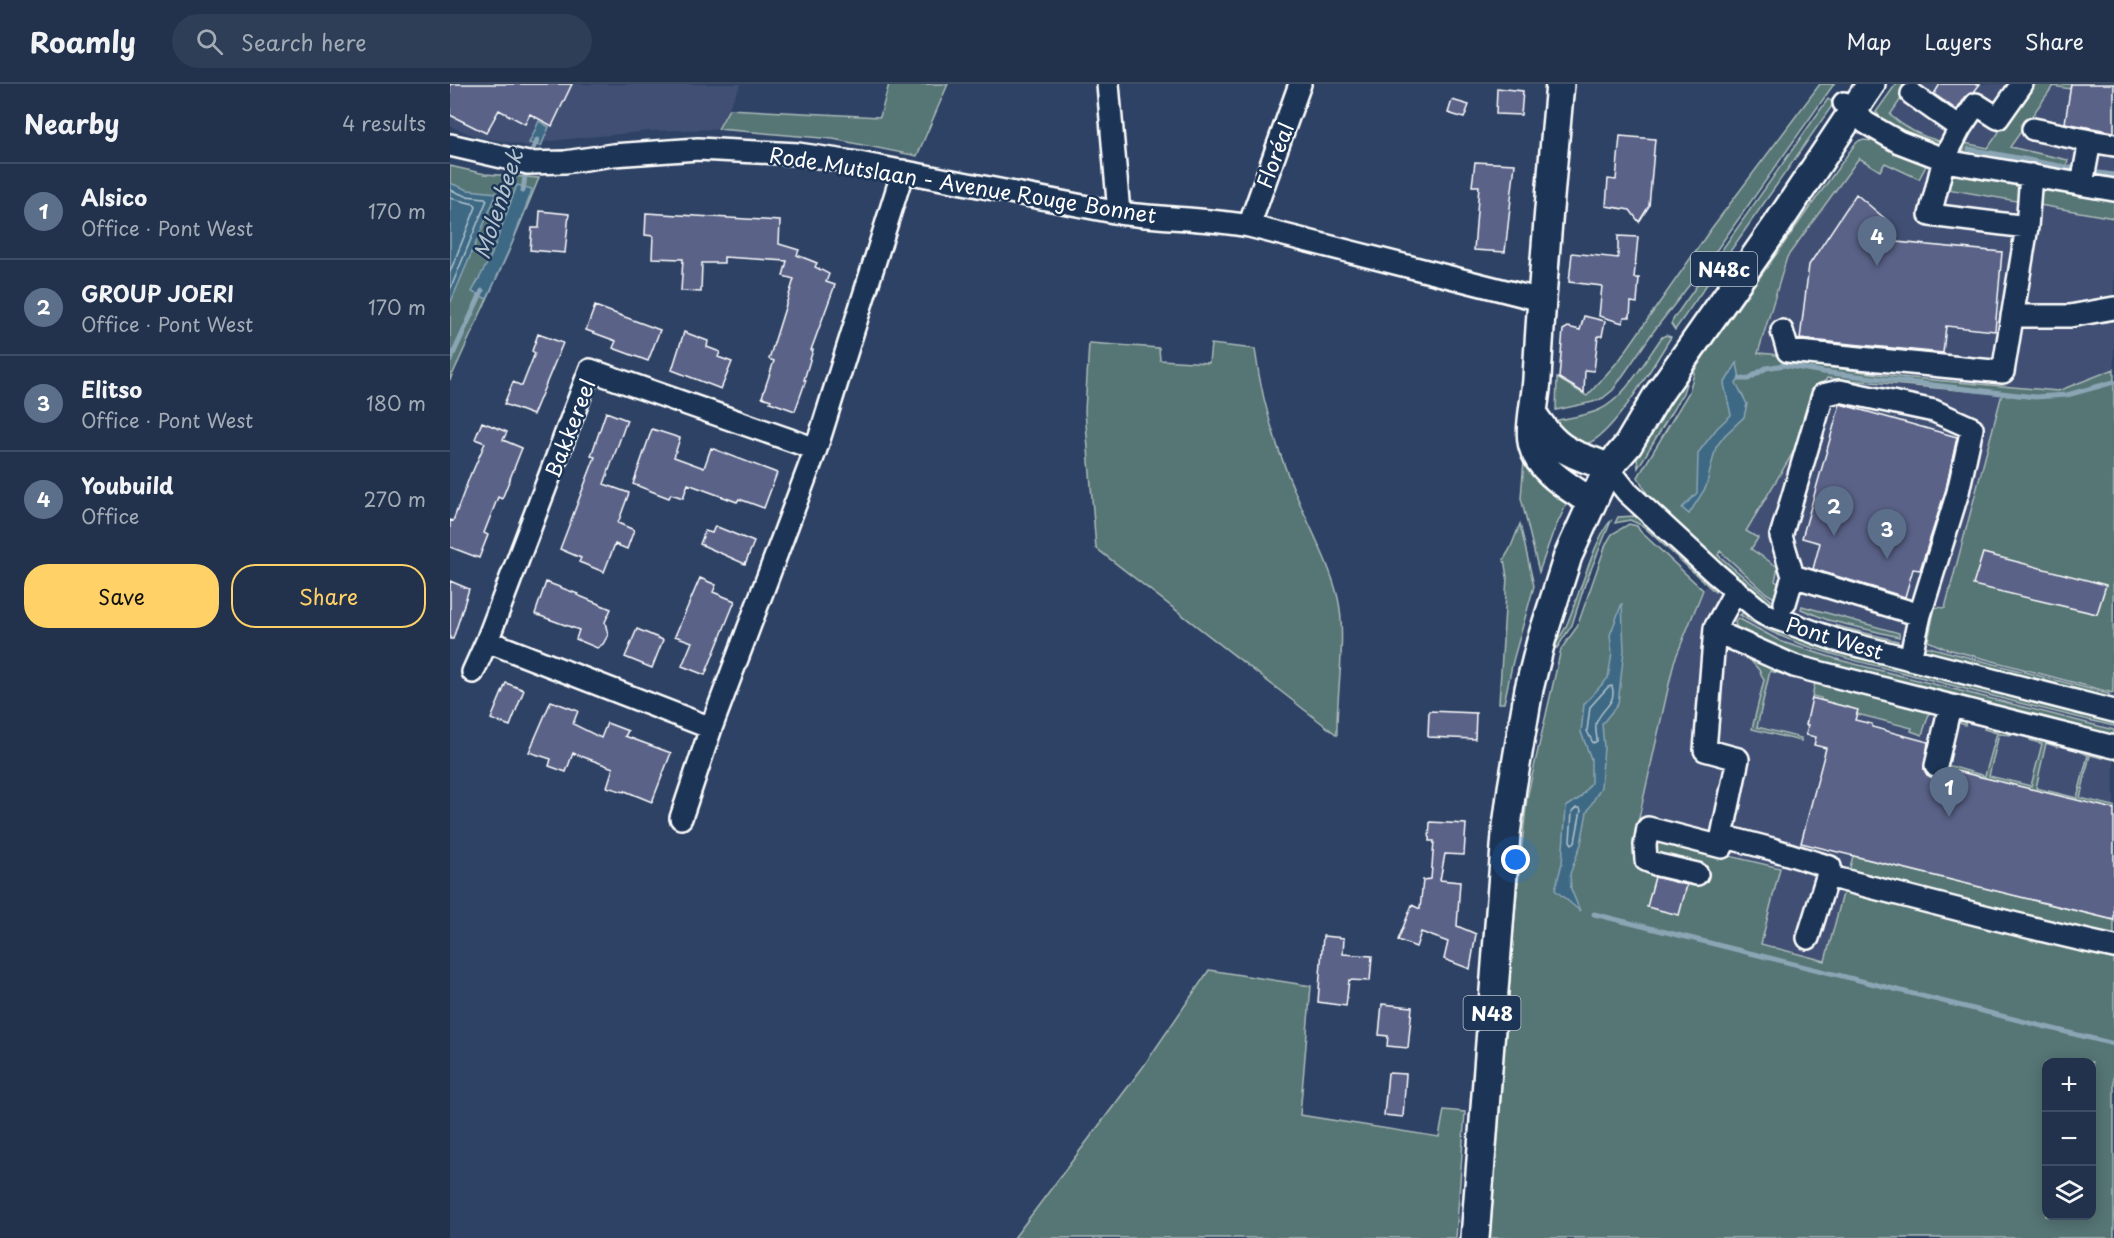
<!DOCTYPE html>
<meta charset="utf-8">
<style>
:root{--surface:#22324c;--page:#2e3e56;--text:#f1f3f6;--muted:#a2aab5;--line:#3f4d64;--accent:#ffd166}
body{margin:0;font-family:"Playpen Sans",sans-serif;background:var(--page);color:var(--text)}
.controls{position:absolute;right:18px;bottom:18px;display:grid;overflow:hidden;border-radius:12px;box-shadow:0 3px 15px #0003}
.controls button{width:54px;height:54px;display:grid;place-items:center;padding:0;border:0;border-bottom:2px solid var(--line);background:var(--surface);color:var(--text);font:30px sans-serif}
.you{position:absolute;left:1066px;top:776px;width:21px;height:21px;margin:-15px;border:4px solid #fff;border-radius:50%;background:#1a73e8;box-shadow:0 0 0 9px #1a73e833}
.badge{display:grid;place-items:center;width:39px;height:39px;border-radius:50%;background:var(--accent);color:#fff;font-size:20px;font-weight:700}
.pin{position:absolute;translate:-50% -50px;filter:drop-shadow(0 2px 3px #0008)}
.pin::after{content:'';position:absolute;top:32px;width:21px;height:18px;background:inherit;clip-path:polygon(0 0,100% 0,50% 100%)}
.list{margin:0;padding:0;list-style:none}
h2{display:flex;justify-content:space-between;align-items:center;height:78px;margin:0;padding:0 24px;font-size:26px}
h2 small{font-size:20px;font-weight:400;color:var(--muted)}
.list li{display:grid;grid-template-columns:39px 1fr auto;gap:18px;align-items:center;box-sizing:border-box;height:96px;padding:0 24px;border-top:2px solid var(--line)}
.list b{display:block;font-size:22px;white-space:nowrap}
.list p{margin:0;font-size:20px;white-space:nowrap;color:var(--muted)}
.list em{font-size:20px;font-style:normal;color:var(--muted)}
.actions{display:flex;gap:12px;padding:18px 24px}
.actions a{flex:1;padding:14px 0;border:2px solid var(--accent);border-radius:24px;text-align:center;font-size:21px;color:var(--accent)}
.actions .main{background:var(--accent);color:#111}
.icon{flex:none;width:33px;height:33px;fill:none;stroke:currentColor;stroke-width:2;stroke-linecap:round;stroke-linejoin:round}
.map{position:relative;flex:none;width:1664px;height:1154px;overflow:hidden}
header{display:flex;align-items:center;gap:36px;box-sizing:border-box;height:84px;padding:0 30px;background:var(--surface);border-bottom:2px solid var(--line)}
header strong{font-size:28px}
nav{display:flex;gap:33px;margin-inline-start:auto;font-size:21px}
.search{width:420px;height:54px;background:var(--page);display:flex;align-items:center;gap:15px;box-sizing:border-box;padding:0 21px;border-radius:33px;color:var(--muted);font-size:22px}
main{display:flex}
aside{flex:1;background:var(--surface)}
.map>svg:first-child{display:block}
.built{fill:#3f5073}
.green{fill:#577574;stroke:#abbaba;stroke-width:1.5;fill-rule:evenodd}
.water{fill:#3e6984;stroke:#8ba5b5;stroke-width:1.5}
.lines{fill:none;stroke-linecap:round;stroke-linejoin:round}
.shore{stroke:#b2c3ce;stroke-width:1.5}
.stream{stroke:#8ba5b5;stroke-width:5}
.building{fill:#5a6288;stroke:#fff;stroke-width:1.5}
.minor-casing{stroke:#fff;stroke-width:26}
.major-casing{stroke:#fff;stroke-width:32}
.minor{stroke:#1d3557;stroke-width:21}
.major{stroke:#1d3557;stroke-width:27}
.labels{text-anchor:middle;dominant-baseline:central;stroke-width:5;stroke-linejoin:round;paint-order:stroke}
.shield{fill:#1d3557;stroke:#bbc2cd;stroke-width:1.5}
.shield-label{font-size:20px;font-weight:bold;fill:#fff}
.street-label{font-size:21px;fill:#fff;stroke:#1d3557}
.water-label{font-size:22px;font-style:italic;fill:#b2c3ce;stroke:#1d3557}
</style>
<header>
<strong>Roamly</strong>
<div class="search"><svg class="icon" aria-label="search" viewBox="0 0 24 24"><circle cx="10" cy="10" r="6"/><path d="M15 15l6 6"/></svg>Search here</div>
<nav><a>Map</a><a>Layers</a><a>Share</a></nav>
</header>
<main>
<aside>
<h2>Nearby<small>4 results</small></h2>
<ul class="list">
<li><span class="badge" style="background:#5c6f8a">1</span><div><b>Alsico</b><p>Office · Pont West</p></div><em>170 m</em></li>
<li><span class="badge" style="background:#5c6f8a">2</span><div><b>GROUP JOERI</b><p>Office · Pont West</p></div><em>170 m</em></li>
<li><span class="badge" style="background:#5c6f8a">3</span><div><b>Elitso</b><p>Office · Pont West</p></div><em>180 m</em></li>
<li><span class="badge" style="background:#5c6f8a">4</span><div><b>Youbuild</b><p>Office</p></div><em>270 m</em></li>
</ul>
<div class="actions"><a class="main">Save</a><a>Share</a></div>
</aside>
<div class="map">
<svg width="1664" height="1154" viewBox="0 0 1664 1154">
<rect width="100%" height="100%" fill="#2e4265"/>
<filter id="ink" filterUnits="userSpaceOnUse"><feTurbulence type="fractalNoise" baseFrequency=".0167" numOctaves="2"/><feDisplacementMap in="SourceGraphic" scale="12" xChannelSelector="R" yChannelSelector="G"/><feConvolveMatrix kernelMatrix="1 2 1 2 8 2 1 2 1" color-interpolation-filters="sRGB"/></filter>
<g filter="url(#ink)">
<!-- built -->
<path class="built" d="M0,0H291L268,45L200,47L118,55L94,58L92,65L25,52L0,42Z
M1461,0H1664V101L1604,92L1514,68L1488,63L1489,57L1476,54L1453,43L1440,31Z
M1442,66L1486,84L1664,117V957L1300,869L1189,760L1187,743L1224,578L1273,460L1377,294L1305,281L1337,173L1410,73L1430,87Z"/>
<!-- green -->
<path class="green" d="M439,0H498L467,72L383,55L268,45L279,25L430,33Z
M1370,0H1384L1268,164L1203,248L1163,306L1153,314L1143,318L1106,326L1107,294L1137,312L1170,275L1261,145Z
M1446,0H1461L1440,31C1455,44 1470,52 1489,57L1488,65C1470,59 1436,45 1426,28Z
M1583,0H1621L1620,5L1603,2L1560,63L1618,76L1615,90L1514,68V59L1538,64L1549,48L1538,40L1540,38L1552,45Z
M1378,15L1384,19L1225,246L1221,240L1224,234Z
M1410,56L1430,57L1443,66L1477,80L1469,95L1435,79L1430,87L1409,74L1337,173L1308,269L1321,270L1364,281L1450,293L1608,307L1664,285L1663,609L1494,564L1478,557L1485,523L1495,524L1552,310L1377,294L1356,327L1344,367L1296,447L1308,454L1301,465L1328,483L1325,497L1330,500L1324,514L1316,509L1270,467L1268,471L1321,516L1320,521L1307,513L1266,477L1200,415L1188,393L1239,308L1245,286L1255,270L1405,60Z
M0,82L35,90L89,94L59,167L0,296Z
M1501,87L1664,117V134L1497,105Z
M1216,251L1221,253C1207,275 1159,359 1134,360C1120,360 1109,346 1099,338C1115,334 1133,333 1149,326C1175,315 1195,276 1212,253Z
M639,259L709,264L710,276L759,279L761,260L805,265C812,320 828,371 851,422C864,452 880,481 888,514C897,553 886,610 887,651L646,464L635,327Z
M1240,287L1233,309L1188,384L1187,374Z
M1074,376L1112,409L1117,419L1102,451L1089,488L1071,414Z
M1185,432L1196,436L1265,501L1266,507L1265,508L1193,442L1180,436L1165,439L1168,433Z
M1161,437L1135,500L1122,541L1107,564H1103C1108,556 1114,548 1117,540C1126,520 1147,448 1161,437Z
M1070,440L1084,502L1063,577L1054,619H1049L1057,493L1054,475L1060,465Z
M1179,440L1187,442L1190,447L1253,506L1224,578L1187,743L1189,760L1204,754L1330,784L1311,860L1375,877L1403,772L1664,836V1154H1040L1065,827L1077,714L1111,565L1127,543L1156,460L1162,450ZM1596,978H1642V1132H1596Z
M1352,522L1449,549V553L1378,536L1351,525Z
M1296,527L1345,554L1379,565L1664,637V642C1599,627 1534,610 1470,593C1408,577 1345,565 1290,531Z
M1349,529L1371,538L1448,557L1446,562L1363,541L1350,534Z
M1288,534L1332,558L1393,577L1664,646V658L1347,577L1287,548L1285,537Z
M1475,562L1659,610L1657,617L1474,568Z
M1294,569L1333,586L1332,590L1320,587L1307,643L1351,654V657L1302,645L1314,596L1309,586Z
M1350,594L1480,627L1472,651L1461,647L1462,644L1407,630V626L1371,616V614L1362,612L1365,599Z
M1503,632L1516,636L1515,641L1504,637L1493,680L1535,692L1547,649L1534,645L1536,640L1563,646L1562,651L1549,650L1539,692L1581,702L1592,660L1580,656L1583,650L1607,658V663L1596,659L1586,704L1627,714L1638,671L1626,666L1628,663L1653,670V674L1640,671L1630,714L1664,722V725L1488,683Z
M759,886L861,902L850,1031L989,1053L994,1026L1015,1028L1006,1154H564L693,983Z"/>
<!-- water -->
<path class="water" d="M89,37L99,43L91,62L79,59Z
M0,99L18,106L47,109L0,220Z
M67,101L82,105L80,112L62,159L37,215L22,208L41,172Z
M1287,279L1290,295L1286,299L1297,320L1294,333L1275,351L1266,363L1256,403L1239,430L1232,424L1247,409L1248,369L1267,344L1281,331L1274,300Z
M1172,519L1174,566L1168,620L1152,640L1154,663L1151,703L1137,728L1131,760L1120,790L1121,805L1130,827L1105,806L1112,779L1116,723L1130,714L1141,699V675L1131,648L1134,620L1158,594L1162,569L1160,551Z"/>
<g class="lines">
<!-- shore -->
<path class="shore" d="M0,106L16,112L35,114L37,116L0,206
M0,114L24,120L26,123L0,188
M1162,602C1167,619 1153,623 1147,637C1144,642 1147,651 1147,657L1143,659L1137,647L1140,623L1158,603Z
M1126,724H1129L1131,726L1125,758L1122,760L1120,757L1122,728Z"/>
<!-- stream -->
<path class="stream" d="M1519,65L1621,84
M78,75L87,56
M1649,89L1664,91
M73,107L76,84
M0,277L32,207
M1290,295H1298L1316,284L1334,281L1373,288L1585,313L1617,311L1664,298
M1144,830L1664,960"/>
</g>
<!-- building -->
<path class="building" d="M0,0H122L102,42L80,30L75,40L49,26L36,49L0,31Z
M1490,0H1530L1524,8L1516,12L1507,26L1484,10Z
M1621,0H1664V48L1615,39Z
M1047,4L1073,7L1071,31L1046,30Z
M1002,16L1019,21L1014,34L998,29Z
M1170,52L1205,55L1199,122L1189,138L1180,126L1156,122L1158,95L1166,96Z
M1025,78L1065,80L1055,168L1024,166L1029,102H1022Z
M1406,110L1439,138L1436,157L1552,168L1545,247L1496,242L1493,269L1350,255L1359,181Z
M90,127L119,130L115,169L80,166L82,144H89Z
M196,129L330,137L329,160L349,166L347,171L367,179L365,183L379,190L376,198L385,201L361,266H363L354,296H356L345,327L320,318L321,316L312,313L324,277L319,275L344,195L333,192L337,177L274,173V179H252L251,208L231,207L233,175L202,174L203,152L195,151Z
M1168,152L1188,153L1184,194H1189L1187,219L1181,218L1180,233H1174L1173,239L1149,232L1152,202L1119,198L1122,169L1168,174Z
M145,222L210,246L198,277L163,264L166,257L136,246Z
M1134,232L1155,237L1152,252H1148L1144,287L1135,286L1134,309L1109,294L1113,246L1118,243L1130,246Z
M234,248L258,257L257,263L270,268L268,273L282,278L271,305L222,286Z
M88,250L113,259L83,331L54,320L63,298L72,302L85,269L82,267Z
M1390,320L1507,353L1496,405L1470,486L1463,485L1455,513L1363,485L1370,459L1352,454Z
M156,328L177,336L154,400L179,409L168,439L184,446L177,465L165,460L154,488L129,478L131,474L110,465L145,373L141,372Z
M32,338L57,348L53,356L72,364L52,415L48,413L34,449L38,451L29,474L0,463V436L3,437L21,389H22L35,359L25,355Z
M202,345L230,354L224,373L254,384L261,364L327,389L314,424L289,415L287,418L238,400L233,414L221,410L219,414L183,400Z
M265,442L304,458L295,480L250,460L255,447L262,449Z
M1533,469L1656,501L1647,530L1523,501Z
M250,494L266,501L263,508L285,517L255,591L232,582L242,558L225,552Z
M0,497L19,505L3,555H0Z
M96,498L128,510L127,511L161,525L155,538L158,551L153,560L147,564L126,555L129,546L85,530Z
M187,545L213,556L202,584L175,573Z
M56,599L74,606L60,642L41,635Z
M1362,614L1408,626L1405,636L1422,640V643L1478,658L1474,685L1477,691L1483,694H1490L1496,690L1498,685L1664,725V836L1351,759L1376,664L1364,661L1366,653L1356,651L1358,641H1356Z
M101,617L128,627L123,640L151,654L157,639L178,647L175,652L221,669L202,718L175,707L174,708L157,703L163,684L123,669L116,688L99,682L101,675L79,668Z
M979,627L1026,629L1025,655L978,653Z
M980,738L1016,740L1014,771L995,770L990,796L1010,798L1007,842L1026,850L1020,885L994,875L998,858L971,848L966,863L948,856L962,821L970,825L973,796L981,795L984,757H979Z
M1205,793L1237,801L1229,831L1197,823Z
M873,852L894,854L893,870L922,872L920,897L899,896L896,922L868,918Z
M932,920L962,923L958,964L937,962L938,952L929,951Z
M938,989L956,990L953,1033L934,1031Z"/>
<g class="lines">
<!-- minor casing -->
<g class="minor-casing">
<path id="minor" d="M658,0L669,129
M1394,19L1416,39L1449,58L1501,78L1664,106
M1510,44L1526,20L1548,34L1572,0
M1583,45L1640,57
M0,61L78,79L115,78L163,71L248,65L348,70L409,79L669,129C712,135 756,134 799,142L1091,216
M1632,100L1640,57L1664,61
M799,142L850,0
M1577,143L1581,91
M1562,232H1620L1664,224
M1332,247L1338,267L1553,288L1577,143L1480,131L1494,75L1510,44L1462,10
M1158,384L1177,408L1266,490L1314,530L1386,556L1664,627
M1343,492L1331,452L1373,311L1390,307L1484,327L1522,344L1508,408L1470,531
M1286,506L1265,544L1255,666L1288,675L1272,752L1322,765L1380,783L1358,854
M1335,519L1343,492L1470,531L1460,575
M1265,547L1344,582L1664,663
M37,557L261,644
M23,588L37,557L140,286L366,365
M1486,682L1500,622
M231,734L261,644L366,365L453,87
M1247,790L1208,781L1196,776L1195,761L1198,744L1272,763L1275,753
M1377,792C1473,816 1568,842 1664,863"/>
</g>
<!-- major casing -->
<g class="major-casing">
<path id="major" d="M1110,0C1101,98 1092,196 1087,295C1086,314 1078,346 1083,362C1090,388 1121,404 1141,418
M1084,332C1095,347 1104,361 1122,369C1133,375 1146,377 1158,384
M1025,1154L1056,750L1062,704L1079,605L1091,557L1118,472L1158,384L1178,361L1207,312L1327,141L1421,0"/>
</g>
<!-- minor -->
<use href="#minor" class="minor"/>
<!-- major -->
<use href="#major" class="major"/>
</g>
</g>
<g class="labels">
<!-- shield labels -->
<g class="shield">
<rect x="1241" y="168" width="66" height="34" rx="4.5"/>
<rect x="1013.5" y="912" width="57" height="34" rx="4.5"/>
</g>
<g class="shield-label">
<text x="1274" y="185">N48c</text>
<text x="1042" y="929">N48</text>
</g>
<!-- street labels -->
<g class="street-label">
<text transform="translate(824 71) rotate(-69)">Floréal</text>
<text transform="translate(513 100) rotate(9)">Rode Mutslaan - Avenue Rouge Bonnet</text>
<text transform="translate(119 344) rotate(-69)">Bakkereel</text>
<text transform="translate(1385 553) rotate(17)">Pont West</text>
</g>
<!-- water labels -->
<g class="water-label">
<text transform="translate(47 120) rotate(-72)">Molenbeek</text>
</g>
</g>
</svg>
<div class="controls">
<button>+</button>
<button>−</button>
<button><svg class="icon" aria-label="layers" viewBox="0 0 24 24"><path d="M12 4l9 5-9 5-9-5zM3 14l9 5 9-5"/></svg></button>
</div>
<div class="you"></div>
<div class="pin badge" style="left:1499px;top:733px;background:#5c6f8a">1</div>
<div class="pin badge" style="left:1384px;top:452px;background:#5c6f8a">2</div>
<div class="pin badge" style="left:1437px;top:475px;background:#5c6f8a">3</div>
<div class="pin badge" style="left:1427px;top:182px;background:#5c6f8a">4</div>
</div>
</main>
